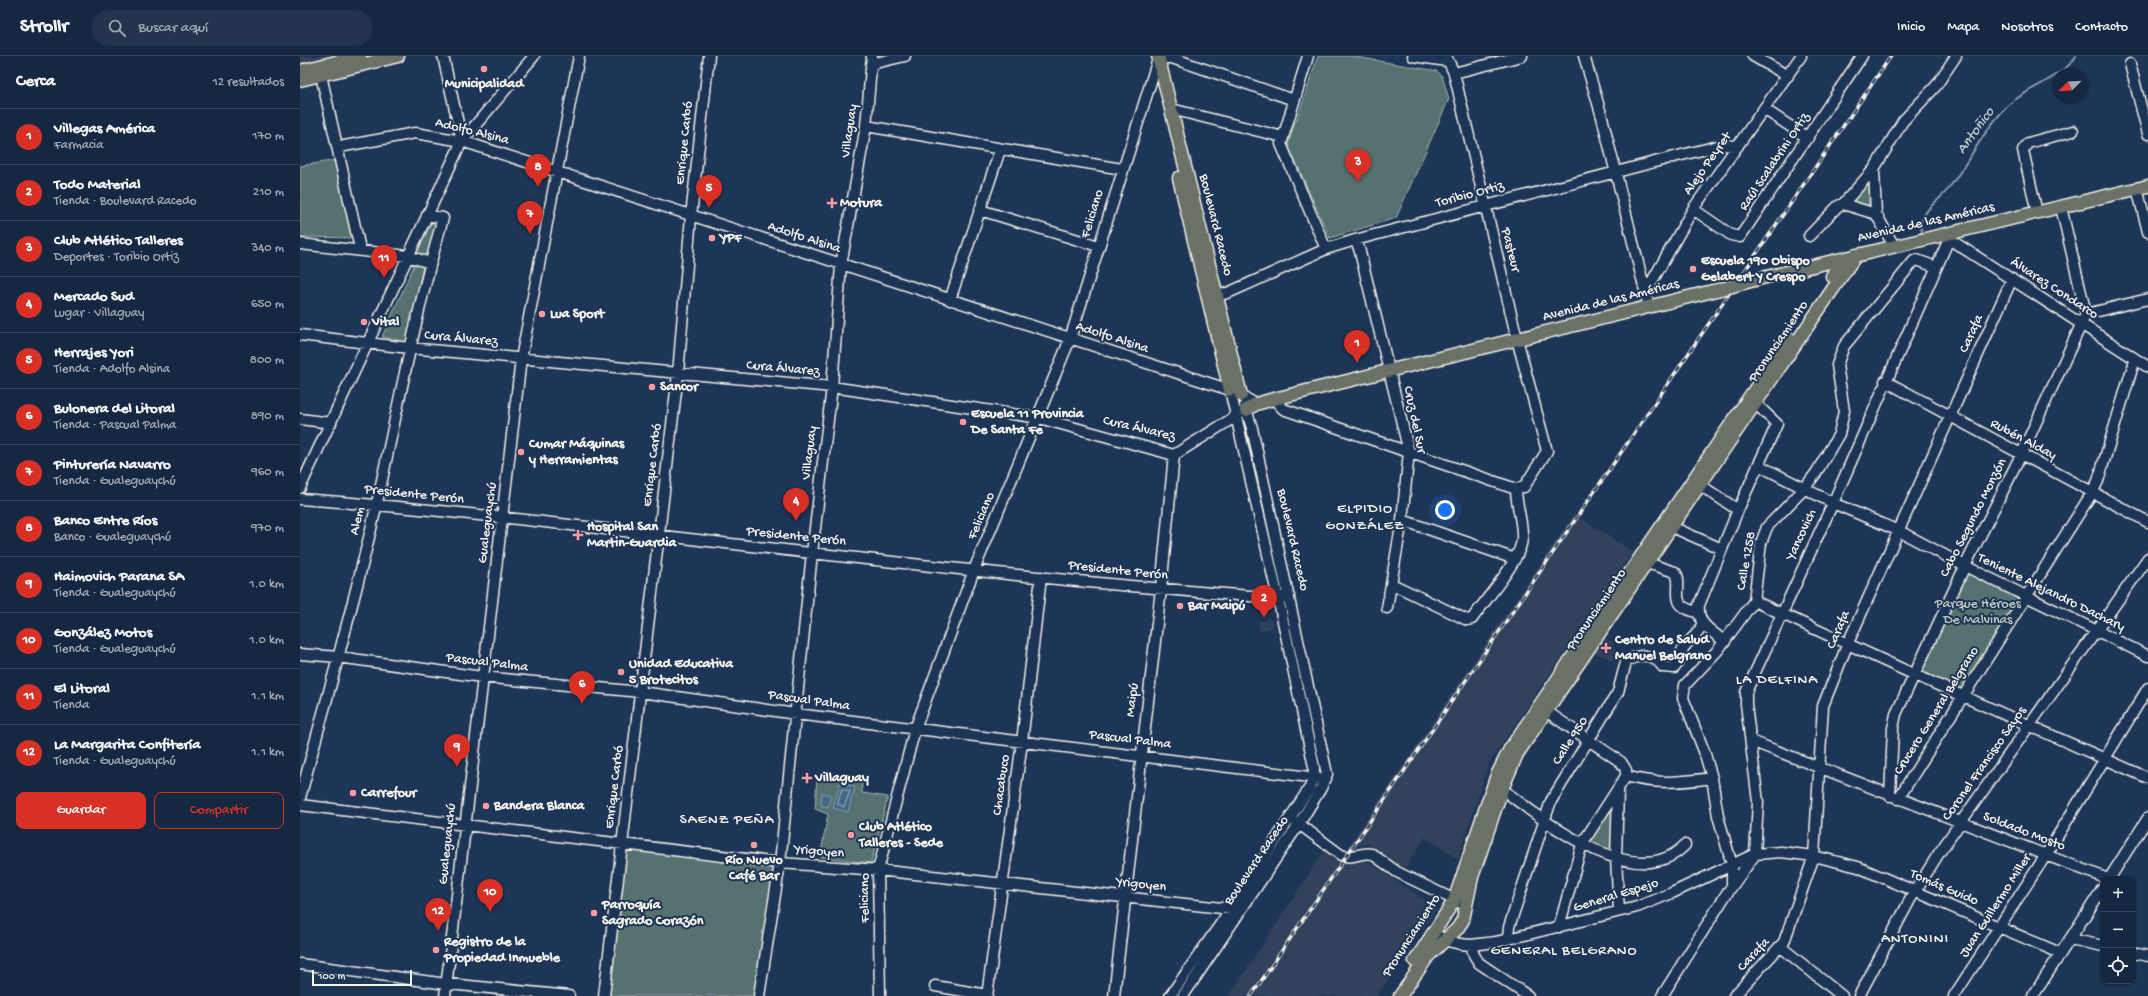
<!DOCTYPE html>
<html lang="es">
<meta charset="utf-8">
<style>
:root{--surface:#162841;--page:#23344c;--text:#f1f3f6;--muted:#9ea6b1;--line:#35445a;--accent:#d93025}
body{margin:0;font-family:"Gochi Hand",sans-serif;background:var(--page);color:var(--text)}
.controls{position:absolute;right:12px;bottom:12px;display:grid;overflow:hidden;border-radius:8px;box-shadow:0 1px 3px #0004}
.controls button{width:36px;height:36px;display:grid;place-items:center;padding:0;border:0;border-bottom:1px solid var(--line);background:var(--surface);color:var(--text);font:20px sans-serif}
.compass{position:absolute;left:1752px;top:12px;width:36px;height:36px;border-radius:50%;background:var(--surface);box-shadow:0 1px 3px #0004;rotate:246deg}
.scale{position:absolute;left:12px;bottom:10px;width:100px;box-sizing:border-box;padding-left:4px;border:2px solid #f4f1e8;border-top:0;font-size:11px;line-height:14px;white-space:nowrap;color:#f4f1e8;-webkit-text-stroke:3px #1d3557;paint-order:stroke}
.you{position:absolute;left:1145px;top:454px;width:14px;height:14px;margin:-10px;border:3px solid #fff;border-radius:50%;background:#1a73e8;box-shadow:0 0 0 6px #1a73e833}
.badge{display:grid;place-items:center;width:26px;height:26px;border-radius:50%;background:var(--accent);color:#fff;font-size:13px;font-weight:700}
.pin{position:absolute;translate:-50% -33px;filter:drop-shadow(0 1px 2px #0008)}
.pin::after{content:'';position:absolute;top:21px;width:14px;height:12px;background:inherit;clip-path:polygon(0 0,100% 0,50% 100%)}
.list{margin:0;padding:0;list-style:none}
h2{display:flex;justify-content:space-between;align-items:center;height:52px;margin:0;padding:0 16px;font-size:17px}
h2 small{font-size:13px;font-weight:400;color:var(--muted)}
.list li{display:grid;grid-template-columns:26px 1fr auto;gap:12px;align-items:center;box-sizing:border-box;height:56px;padding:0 16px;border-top:1px solid var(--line)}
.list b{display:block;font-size:15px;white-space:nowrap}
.list p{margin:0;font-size:13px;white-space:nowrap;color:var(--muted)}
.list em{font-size:13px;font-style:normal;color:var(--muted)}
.actions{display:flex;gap:8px;padding:12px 16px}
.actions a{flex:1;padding:9px 0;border:1px solid var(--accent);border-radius:8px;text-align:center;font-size:14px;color:var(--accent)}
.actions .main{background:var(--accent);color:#fff}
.icon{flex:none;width:22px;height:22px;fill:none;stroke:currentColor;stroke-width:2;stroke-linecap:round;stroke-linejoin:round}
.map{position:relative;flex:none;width:1848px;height:940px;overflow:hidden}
header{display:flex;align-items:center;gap:24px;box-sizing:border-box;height:56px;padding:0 20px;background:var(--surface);border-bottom:1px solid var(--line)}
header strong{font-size:19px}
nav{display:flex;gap:22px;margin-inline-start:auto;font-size:14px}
.search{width:280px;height:36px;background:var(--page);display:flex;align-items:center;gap:10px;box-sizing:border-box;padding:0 14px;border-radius:22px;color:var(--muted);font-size:15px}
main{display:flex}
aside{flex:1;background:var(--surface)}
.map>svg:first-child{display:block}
.built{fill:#30425c}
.green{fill:#567270;stroke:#a5b2ac}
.water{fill:#416788;stroke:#899eae}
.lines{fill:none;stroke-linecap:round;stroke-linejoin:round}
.shore{stroke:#acbac2;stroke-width:1}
.stream{stroke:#899eae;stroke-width:2}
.minor-casing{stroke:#f4f1e8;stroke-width:13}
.major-casing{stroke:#f4f1e8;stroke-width:15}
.minor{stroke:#1d3557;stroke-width:10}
.major{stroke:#6a7166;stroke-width:12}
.rail-casing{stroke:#f4f1e8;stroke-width:3.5}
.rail{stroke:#1d3557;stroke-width:2;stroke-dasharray:6;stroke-linecap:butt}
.major-bridge-casing{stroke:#f4f1e8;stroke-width:15;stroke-linecap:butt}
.major-bridge{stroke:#6a7166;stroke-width:12}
.poi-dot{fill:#ff9aa2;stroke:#1d3557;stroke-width:1.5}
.labels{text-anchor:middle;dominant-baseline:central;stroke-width:4;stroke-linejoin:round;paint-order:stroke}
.poi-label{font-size:14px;font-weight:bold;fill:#f4f1e8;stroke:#1d3557;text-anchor:start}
.street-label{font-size:14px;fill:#f4f1e8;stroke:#1d3557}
.park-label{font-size:14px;fill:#bdc5be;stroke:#1d3557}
.water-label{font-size:15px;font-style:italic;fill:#b5c1c6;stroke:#1d3557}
.neighbourhood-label{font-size:15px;letter-spacing:1px;fill:#f4f1e8;stroke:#1d3557}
</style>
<header>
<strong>Strollr</strong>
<div class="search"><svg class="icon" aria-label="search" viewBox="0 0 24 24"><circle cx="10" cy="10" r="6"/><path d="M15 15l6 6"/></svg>Buscar aquí</div>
<nav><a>Inicio</a><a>Mapa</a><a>Nosotros</a><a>Contacto</a></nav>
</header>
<main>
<aside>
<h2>Cerca<small>12 resultados</small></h2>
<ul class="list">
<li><span class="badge">1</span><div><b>Villegas América</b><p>Farmacia</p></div><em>170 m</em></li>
<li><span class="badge">2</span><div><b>Todo Material</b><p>Tienda · Boulevard Racedo</p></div><em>210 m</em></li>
<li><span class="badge">3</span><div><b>Club Atlético Talleres</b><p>Deportes · Toribio Ortiz</p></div><em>340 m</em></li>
<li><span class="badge">4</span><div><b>Mercado Sud</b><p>Lugar · Villaguay</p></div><em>650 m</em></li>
<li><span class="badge">5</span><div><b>Herrajes Yori</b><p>Tienda · Adolfo Alsina</p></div><em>800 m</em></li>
<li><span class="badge">6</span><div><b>Bulonera del Litoral</b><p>Tienda · Pascual Palma</p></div><em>890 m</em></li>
<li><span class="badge">7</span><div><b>Pinturería Navarro</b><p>Tienda · Gualeguaychú</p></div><em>960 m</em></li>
<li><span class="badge">8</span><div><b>Banco Entre Ríos</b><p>Banco · Gualeguaychú</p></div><em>970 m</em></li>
<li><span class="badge">9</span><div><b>Haimovich Parana SA</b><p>Tienda · Gualeguaychú</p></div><em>1.0 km</em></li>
<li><span class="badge">10</span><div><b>González Motos</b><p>Tienda · Gualeguaychú</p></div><em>1.0 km</em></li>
<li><span class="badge">11</span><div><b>El Litoral</b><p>Tienda</p></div><em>1.1 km</em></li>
<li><span class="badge">12</span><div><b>La Margarita Confitería</b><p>Tienda · Gualeguaychú</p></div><em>1.1 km</em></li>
</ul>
<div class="actions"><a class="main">Guardar</a><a>Compartir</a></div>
</aside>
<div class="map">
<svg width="1848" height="940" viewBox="0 0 1848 940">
<rect width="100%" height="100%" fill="#1d3557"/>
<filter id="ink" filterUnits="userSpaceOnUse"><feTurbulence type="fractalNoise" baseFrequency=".025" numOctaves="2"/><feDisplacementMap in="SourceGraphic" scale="8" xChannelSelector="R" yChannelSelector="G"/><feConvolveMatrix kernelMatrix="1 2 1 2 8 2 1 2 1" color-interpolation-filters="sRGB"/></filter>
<g filter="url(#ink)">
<!-- built -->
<path class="built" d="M0,0H31L0,8Z
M1274,458L1333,496L1189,707L1158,803L1125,781L1105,813L1068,788L1053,792L1049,789Z
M971,563L973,572L960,575L958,566Z
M1304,581L1313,586L1316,599L1313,605L1294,596Z
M1025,793L1045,806L1065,804L1137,852L1077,940H929Z"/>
<!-- green -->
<path class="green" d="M1018,0H1050L1137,15L1142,20L1149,43L1096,162L1030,182L988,89L994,69L993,67L996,66Z
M37,104L53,182L0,181V110Z
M1570,123L1569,151L1550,146Z
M131,167L140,169L131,202L116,200Z
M115,207L123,210L106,286L82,281Z
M1665,510L1726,540L1662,639L1613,618Z
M517,721L562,725V737L588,741L571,807L520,801L528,758L515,753Z
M1313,745V787L1307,795L1289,785Z
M325,791L477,809L457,940H303Z"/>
<!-- water -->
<path class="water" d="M540,727L555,731L548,756L533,752Z
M522,737L531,739L528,751L521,749Z"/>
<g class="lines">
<!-- shore -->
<path class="shore" d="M542,733L550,735L544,751L538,748Z"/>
<!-- stream -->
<path class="stream" d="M1622,179C1622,175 1620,168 1622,164C1627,150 1640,144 1649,132C1670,104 1686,69 1712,46C1731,30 1764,21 1776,0"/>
<!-- minor casing -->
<g class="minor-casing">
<path id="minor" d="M143,0L162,85
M1008,0L981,88L1026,193
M1113,0L1147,5
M1284,0L1302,61L1349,251
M1453,0L1488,20
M858,2H872L994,44
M571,8L605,0
M1830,8L1848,78
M1154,17L1222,0
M21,19L60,193
M871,53L983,81
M1464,53L1508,82
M566,70L822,113
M39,91L115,77L162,85L930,334L956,348
M1837,132L1848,176
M1543,148L1576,158
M1761,151L1786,258
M1393,153L1431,179L1440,181L1562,0
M680,154L798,190
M1737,157L1723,94L1728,87L1773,75
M1646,179L1649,183L1848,311
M1509,180L1538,150L1543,148L1574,113
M1055,184L1059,192L1109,396L1102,464L1087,552
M0,188L108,200L130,207
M1594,190L1576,158L1574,113L1603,65L1636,30L1656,0
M1346,236L1393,153L1501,0
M917,240L930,236L1026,193L1055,184L1370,102L1422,89L1438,90
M650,244L700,94
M0,279L109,292L532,331L739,362L874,399L946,354
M1585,325L1848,466
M974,343L983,353L1216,433L1224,431L1247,395L1217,283L1154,17L1146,0
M0,363L31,367
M1458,409L1533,447L1599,475L1665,510L1848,600
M1400,429L1438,454L1399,549C1397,569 1411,574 1425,586
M0,432L162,85L234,0
M0,443C171,455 341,478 511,497C666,514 822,531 978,542L989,540
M1438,454L1477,368L1456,348
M1102,464L1215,503
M1372,471L1422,493
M1347,507L1375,516C1383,525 1372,544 1384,551C1388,554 1394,555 1399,557
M1092,528L1167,564L1172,563C1185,544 1222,503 1222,482C1223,466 1216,449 1216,433
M1454,545L1613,618L1848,722
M0,598L38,601L182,621L341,636L496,658L1026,723
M1246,655L1321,706L1326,714V720L1282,788L1259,871
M1451,685L1808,823
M1326,720C1355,729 1382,726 1412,722
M1202,733C1243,764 1336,840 1385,789
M1318,734L1316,803L1319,855
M1590,740L1593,672L1596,658L1665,510L1721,399L1786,258L1848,243
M0,742C26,644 55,546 77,447C98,351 116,256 143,162L127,159
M1598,743L1792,437L1798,425L1835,303
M0,749L480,807L578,814L931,853L938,859
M995,765L1041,799C1052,804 1062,795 1072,798L1097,816L1165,849
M1455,798L1458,746L1446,648V636L1533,447L1649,183
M1809,823L1848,762
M1432,830V809L1418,760L1412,722L1404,695L1383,642L1385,629L1418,594L1454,545L1461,487L1467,471L1504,433L1516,417L1539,378L1544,355L1537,309L1544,290L1614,205L1617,204L1636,211
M1134,877L1144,884L1160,888L1171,889L1196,886L1337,851L1372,837L1455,798L1481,796L1514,800L1558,811L1760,897
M1208,883L1209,871L1251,745L1318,636L1326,606C1340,597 1353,597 1363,611L1374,612C1381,606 1379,598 1384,591C1390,583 1399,579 1402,568
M1770,883L1803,890
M1171,889L1174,899L1179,907L1228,940
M1481,891L1542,940
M1833,897L1848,900
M0,908L139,927L269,940
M635,930L687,939
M145,940L221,303L279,0
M304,940L378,318L391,160L409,0
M459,940L480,807L512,497L532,331L541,209L566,70L572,0
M580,940L578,814L615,673L674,514L770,283L859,0
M687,940L722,686L741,521
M814,940L861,533L874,399
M870,940L931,853L1010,731L1014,721V711L978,542L930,334
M883,940L999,768L1021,732L1027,718L952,372L945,350
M1362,940L1425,840L1454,800
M1434,940L1484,886L1514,800L1523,650L1548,587L1712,223
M1559,940L1611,842L1639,797L1848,502
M1654,940L1746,799L1848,632
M1733,940L1803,832"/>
</g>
<!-- major casing -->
<g class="major-casing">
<path id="major" d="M858,0L941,339
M0,15L60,0
M0,24L98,0
M879,122L930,334
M1532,220L1543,203
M1458,223L1848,130
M946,354L956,348L974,343L1425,232
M1115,905L1154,845L1197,719L1210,693L1489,283
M1100,940L1129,899L1157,873L1163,864L1172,821L1202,733L1217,698L1556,199"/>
</g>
<!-- minor -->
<use href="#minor" class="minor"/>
<!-- major -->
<use href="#major" class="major"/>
<!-- rail casing -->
<g class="rail-casing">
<path id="rail" d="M951,940L1591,0"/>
</g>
<!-- rail -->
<use href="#rail" class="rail"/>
<!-- major-bridge casing -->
<g class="major-bridge-casing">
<path id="major-bridge" d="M1425,232L1458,223"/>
</g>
<!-- major-bridge -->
<use href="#major-bridge" class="major-bridge"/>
</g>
</g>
<!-- markers -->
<g class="poi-dot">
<circle cx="184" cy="13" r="4"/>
<path d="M530 141h4v4h4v4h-4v4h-4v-4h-4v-4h4z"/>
<circle cx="412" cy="182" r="4"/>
<circle cx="1393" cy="213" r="4"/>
<circle cx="242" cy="258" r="4"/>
<circle cx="64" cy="266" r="4"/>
<circle cx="352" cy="331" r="4"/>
<circle cx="663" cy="366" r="4"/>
<circle cx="221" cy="396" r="4"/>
<path d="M276 473h4v4h4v4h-4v4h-4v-4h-4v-4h4z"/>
<circle cx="880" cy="550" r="4"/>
<path d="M1304 586h4v4h4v4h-4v4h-4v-4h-4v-4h4z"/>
<circle cx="321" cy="616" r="4"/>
<path d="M505 716h4v4h4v4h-4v4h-4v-4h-4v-4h4z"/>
<circle cx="53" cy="737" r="4"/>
<circle cx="186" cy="750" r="4"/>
<circle cx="551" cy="779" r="4"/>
<circle cx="454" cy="789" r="4"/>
<circle cx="294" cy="857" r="4"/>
<circle cx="136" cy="894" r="4"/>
</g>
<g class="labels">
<!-- poi labels -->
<g class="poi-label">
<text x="184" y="28" text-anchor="middle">Municipalidad</text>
<text x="540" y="147">Motura</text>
<text x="420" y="182">YPF</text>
<text x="1401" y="205">Escuela 190 Obispo<tspan x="1401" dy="16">Gelabert Y Crespo</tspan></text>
<text x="250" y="258">Lua Sport</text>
<text x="72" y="266">Vital</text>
<text x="360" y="331">Sancor</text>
<text x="671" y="358">Escuela 11 Provincia<tspan x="671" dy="16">De Santa Fe</tspan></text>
<text x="229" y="388">Cumar Máquinas<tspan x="229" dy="16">y Herramientas</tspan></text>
<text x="287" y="471">Hospital San<tspan x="287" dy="16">Martin-Guardia</tspan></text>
<text x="888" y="550">Bar Maipú</text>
<text x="1315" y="584">Centro de Salud<tspan x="1315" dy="16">Manuel Belgrano</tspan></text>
<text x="329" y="608">Unidad Educativa<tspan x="329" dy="16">5 Brotecitos</tspan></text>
<text x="515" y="722">Villaguay</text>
<text x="61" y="737">Carrefour</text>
<text x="194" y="750">Bandera Blanca</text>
<text x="559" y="771">Club Atlético<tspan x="559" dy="16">Talleres - Sede</tspan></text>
<text x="454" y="804" text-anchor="middle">Río Nuevo<tspan x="454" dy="16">Café Bar</tspan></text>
<text x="302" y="849">Parroquía<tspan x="302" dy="16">Sagrado Corazón</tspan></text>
<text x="144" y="886">Registro de la<tspan x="144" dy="16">Propiedad Inmueble</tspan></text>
</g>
<!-- street labels -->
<g class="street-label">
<text transform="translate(550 75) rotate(-82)">Villaguay</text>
<text transform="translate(172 76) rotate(14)">Adolfo Alsina</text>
<text transform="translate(385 87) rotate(-84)">Enrique Carbó</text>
<text transform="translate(1475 106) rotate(-56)">Raúl Scalabrini Ortiz</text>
<text transform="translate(1408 108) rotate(-55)">Alejo Peyret</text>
<text transform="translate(1170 139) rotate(-15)">Toribio Ortiz</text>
<text transform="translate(793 158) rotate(-73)">Feliciano</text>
<text transform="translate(1626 167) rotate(-13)">Avenida de las Américas</text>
<text transform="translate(915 169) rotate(76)">Boulevard Racedo</text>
<text transform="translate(504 182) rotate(18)">Adolfo Alsina</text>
<text transform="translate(1210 194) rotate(76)">Pasteur</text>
<text transform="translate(1754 233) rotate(33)">Álvarez Condarco</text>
<text transform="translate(1311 245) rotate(-14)">Avenida de las Américas</text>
<text transform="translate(1672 278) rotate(-66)">Carafa</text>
<text transform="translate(812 282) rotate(18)">Adolfo Alsina</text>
<text transform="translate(161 283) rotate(5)">Cura Álvarez</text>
<text transform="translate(1479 286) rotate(-56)">Pronunciamiento</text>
<text transform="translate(483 313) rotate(5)">Cura Álvarez</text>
<text transform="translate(1114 364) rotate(78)">Cruz del Sur</text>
<text transform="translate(839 373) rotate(13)">Cura Álvarez</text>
<text transform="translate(1723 384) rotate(28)">Rubén Alday</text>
<text transform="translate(510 397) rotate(-83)">Villaguay</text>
<text transform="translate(353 409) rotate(-83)">Enrique Carbó</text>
<text transform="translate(114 439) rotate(6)">Presidente Perón</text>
<text transform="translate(682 460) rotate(-67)">Feliciano</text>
<text transform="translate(1674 462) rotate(-63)">Cabo Segundo Monzón</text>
<text transform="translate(58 465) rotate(-76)">Alem</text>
<text transform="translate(188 467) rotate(-83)">Gualeguaychú</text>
<text transform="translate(1502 479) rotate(-65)">Yancovich</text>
<text transform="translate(496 481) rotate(6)">Presidente Perón</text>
<text transform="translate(992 484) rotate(77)">Boulevard Racedo</text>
<text transform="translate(1447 505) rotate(-80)">Calle 1258</text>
<text transform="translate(818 515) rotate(6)">Presidente Perón</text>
<text transform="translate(1751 537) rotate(26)">Teniente Alejandro Dachary</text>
<text transform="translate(1297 554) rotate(-56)">Pronunciamiento</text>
<text transform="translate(1539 574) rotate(-67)">Carafa</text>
<text transform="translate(187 607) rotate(7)">Pascual Palma</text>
<text transform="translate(833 644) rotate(-83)">Maipú</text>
<text transform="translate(509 645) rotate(8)">Pascual Palma</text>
<text transform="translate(1637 655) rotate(-58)">Crucero General Belgrano</text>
<text transform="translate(830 684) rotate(7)">Pascual Palma</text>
<text transform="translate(1271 685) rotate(-57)">Calle 950</text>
<text transform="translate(1685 708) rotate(-55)">Coronel Francisco Sayos</text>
<text transform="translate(702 729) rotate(-82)">Chacabuco</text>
<text transform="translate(315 731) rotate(-83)">Enrique Carbó</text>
<text transform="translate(1724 776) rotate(21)">Soldado Mosto</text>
<text transform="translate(148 788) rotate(-84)">Gualeguaychú</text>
<text transform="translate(519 796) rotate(5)">Yrigoyen</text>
<text transform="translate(957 805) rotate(-56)">Boulevard Racedo</text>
<text transform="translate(841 829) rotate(6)">Yrigoyen</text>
<text transform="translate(1644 832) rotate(23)">Tomás Guido</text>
<text transform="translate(1316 840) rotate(-17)">General Espejo</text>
<text transform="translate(565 842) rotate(-90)">Feliciano</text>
<text transform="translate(1696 850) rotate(-57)">Juan Guillermo Miller</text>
<text transform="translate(1112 880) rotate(-57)">Pronunciamiento</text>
<text transform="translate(1454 899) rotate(-47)">Carafa</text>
</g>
<!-- park labels -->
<g class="park-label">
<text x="1678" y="548">Parque Héroes<tspan x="1678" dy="16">De Malvinas</tspan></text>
</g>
<!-- water labels -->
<g class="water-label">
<text transform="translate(1676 75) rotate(-54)">Antoñico</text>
</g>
<!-- neighbourhood labels -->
<g class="neighbourhood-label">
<text x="1065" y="453">ELPIDIO<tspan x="1065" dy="17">GONZÁLEZ</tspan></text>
<text x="1477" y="624">LA DELFINA</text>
<text x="427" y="764">SAENZ PEÑA</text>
<text x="1615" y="883">ANTONINI</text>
<text x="1264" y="895">GENERAL BELGRANO</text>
</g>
</g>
</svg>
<div class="controls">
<button>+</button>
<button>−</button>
<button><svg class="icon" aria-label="locate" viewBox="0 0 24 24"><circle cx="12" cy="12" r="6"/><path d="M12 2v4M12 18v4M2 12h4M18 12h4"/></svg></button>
</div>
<svg class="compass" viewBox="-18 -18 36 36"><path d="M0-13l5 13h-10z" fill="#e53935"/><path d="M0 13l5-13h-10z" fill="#9ea6b1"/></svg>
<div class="scale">100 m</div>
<div class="you"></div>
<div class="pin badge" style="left:1057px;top:307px">1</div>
<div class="pin badge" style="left:964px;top:562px">2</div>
<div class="pin badge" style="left:1058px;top:126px">3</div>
<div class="pin badge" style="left:496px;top:465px">4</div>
<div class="pin badge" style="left:409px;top:152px">5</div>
<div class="pin badge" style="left:282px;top:648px">6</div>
<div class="pin badge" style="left:230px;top:178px">7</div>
<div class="pin badge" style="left:238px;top:131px">8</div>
<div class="pin badge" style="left:157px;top:711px">9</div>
<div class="pin badge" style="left:190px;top:856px">10</div>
<div class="pin badge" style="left:84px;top:222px">11</div>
<div class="pin badge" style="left:138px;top:875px">12</div>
</div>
</main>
